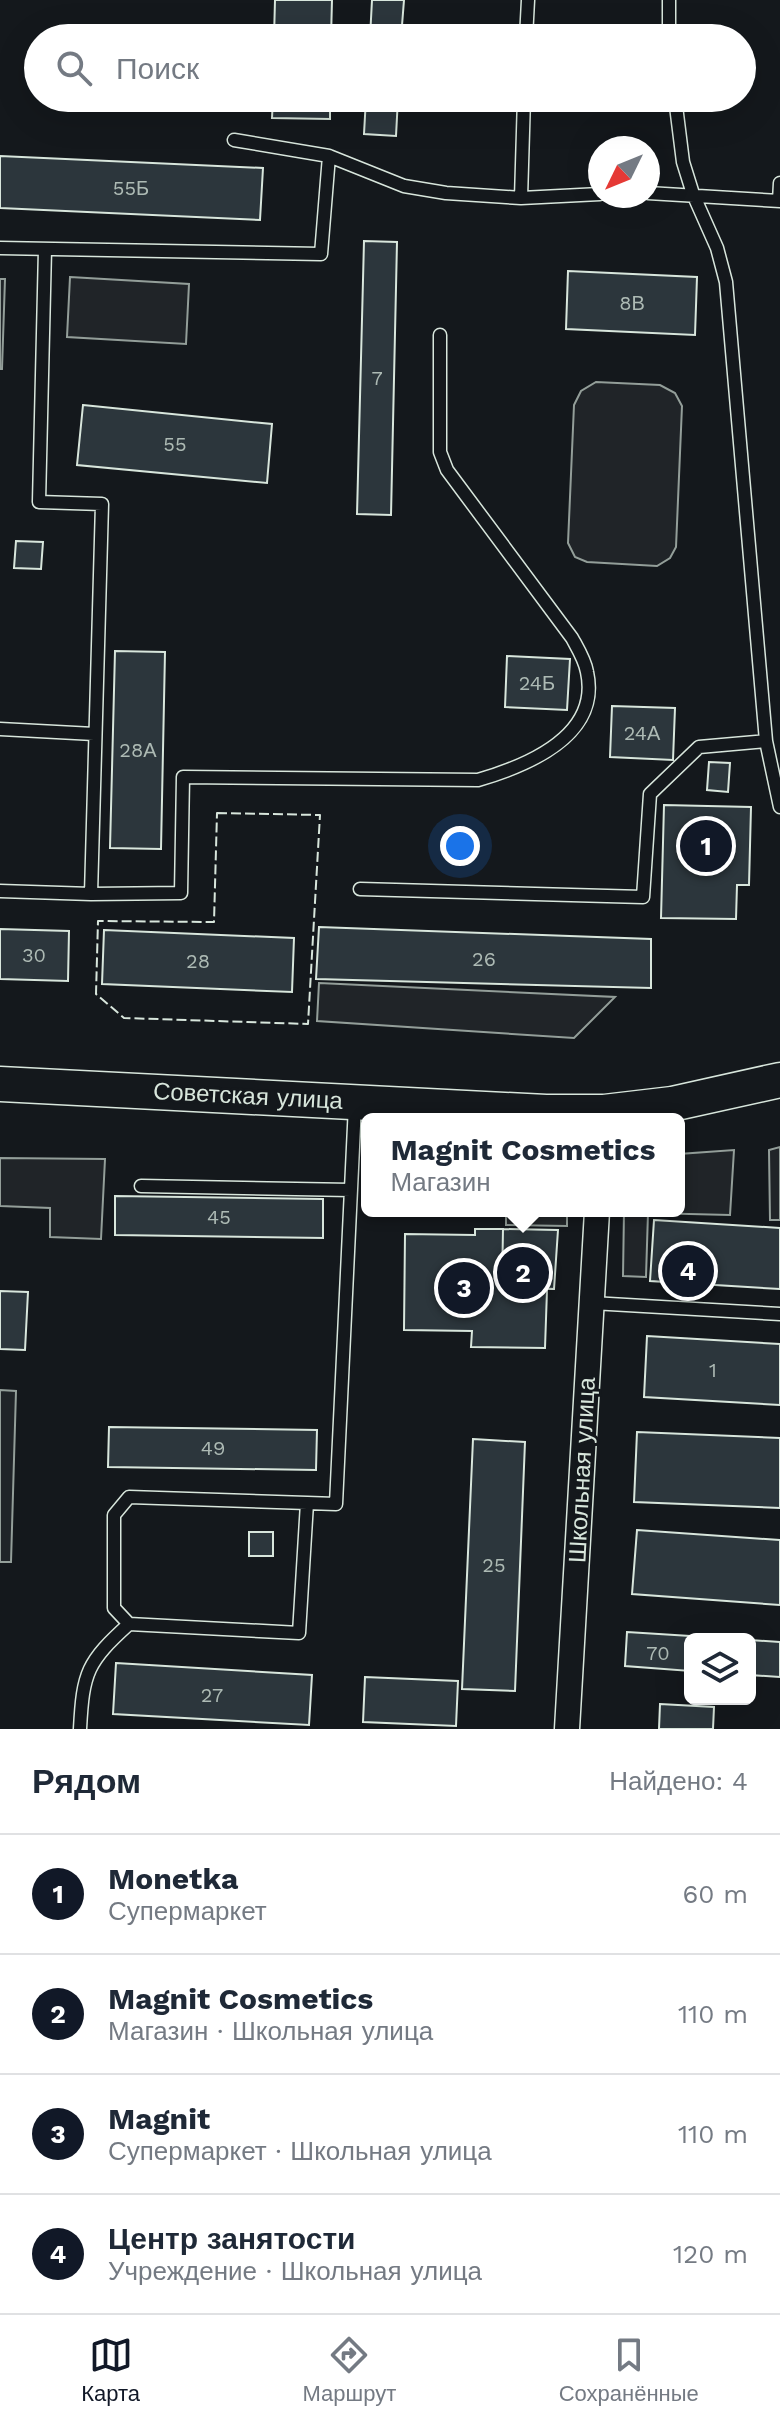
<!DOCTYPE html>
<html lang="ru">
<meta charset="utf-8">
<style>
:root{--surface:#fff;--page:#f6f6f7;--text:#1f2937;--muted:#747a83;--line:#e0e1e3;--accent:#111827}
body{margin:0;font-family:"Work Sans",sans-serif;background:var(--page);color:var(--text)}
.controls{position:absolute;right:24px;bottom:24px;display:grid;overflow:hidden;border-radius:12px;box-shadow:0 8px 32px #0002}
.controls button{width:72px;height:72px;display:grid;place-items:center;padding:0;border:0;border-bottom:2px solid var(--line);background:var(--surface);color:var(--text);font:40px sans-serif}
.compass{position:absolute;left:588px;top:136px;width:72px;height:72px;border-radius:50%;background:var(--surface);box-shadow:0 8px 32px #0002;rotate:227deg}
.you{position:absolute;left:460px;top:846px;width:28px;height:28px;margin:-20px;border:6px solid #fff;border-radius:50%;background:#1a73e8;box-shadow:0 0 0 12px #1a73e833}
.badge{display:grid;place-items:center;width:52px;height:52px;border-radius:50%;background:var(--accent);color:#fff;font-size:26px;font-weight:700}
.pin{position:absolute;translate:-50% -50%;border:4px solid #fff;box-shadow:0 2px 8px #0006}
.popup{position:absolute;left:361px;top:1113px;width:324px;height:104px;box-sizing:border-box;display:grid;place-content:center;border-radius:12px;background:var(--surface);filter:drop-shadow(0 2px 6px #0005);font-size:26px;white-space:nowrap;color:var(--muted)}
.popup b{font-size:30px;color:var(--text)}
.popup::after{content:'';position:absolute;left:50%;top:100%;margin-left:-16px;border:16px solid transparent;border-top-color:var(--surface)}
.list{margin:0;padding:0;list-style:none}
h2{display:flex;justify-content:space-between;align-items:center;height:104px;margin:0;padding:0 32px;font-size:34px}
h2 small{font-size:26px;font-weight:400;color:var(--muted)}
.list li{display:grid;grid-template-columns:52px 1fr auto;gap:24px;align-items:center;box-sizing:border-box;height:120px;padding:0 32px;border-top:2px solid var(--line)}
.list b{display:block;font-size:30px;white-space:nowrap}
.list p{margin:0;font-size:26px;white-space:nowrap;color:var(--muted)}
.list em{font-size:26px;font-style:normal;color:var(--muted)}
.icon{flex:none;width:44px;height:44px;fill:none;stroke:currentColor;stroke-width:2;stroke-linecap:round;stroke-linejoin:round}
.map{position:relative;flex:none;width:780px;height:1729px;overflow:hidden}
.search{position:absolute;background:var(--surface);box-shadow:0 8px 32px #0002;left:24px;right:24px;top:24px;height:88px;display:flex;align-items:center;gap:20px;box-sizing:border-box;padding:0 28px;border-radius:44px;color:var(--muted);font-size:30px}
.sheet{height:584px;background:var(--surface)}
nav{display:flex;justify-content:space-around;align-items:center;box-sizing:border-box;height:112px;border-top:2px solid var(--line);background:var(--surface);font-size:22px;color:var(--muted)}
nav a{display:grid;justify-items:center;gap:4px}
nav .on{color:var(--accent)}
.map>svg:first-child{display:block}
.green{fill:#202428;stroke:#939e99;stroke-width:2}
.parking{fill:#24282b;stroke:#939e99;stroke-width:2}
.building{fill:#2c363c;stroke:#d8e6dc;stroke-width:2}
.lines{fill:none;stroke-linecap:round;stroke-linejoin:round}
.service-casing{stroke:#d8e6dc;stroke-width:15}
.minor-casing{stroke:#d8e6dc;stroke-width:27}
.secondary-casing{stroke:#d8e6dc;stroke-width:37}
.service{stroke:#14181c;stroke-width:12}
.minor{stroke:#14181c;stroke-width:24}
.secondary{stroke:#14181c;stroke-width:34}
.fence{stroke:#d8e6dc;stroke-width:2;stroke-dasharray:10 4;stroke-linecap:butt}
.labels{text-anchor:middle;dominant-baseline:central;stroke-width:6;stroke-linejoin:round;paint-order:stroke}
.number-label{font-size:20px;fill:#adbab4}
.street-label{font-size:24px;fill:#d8e6dc;stroke:#14181c}
</style>
<div class="map">
<svg width="780" height="1729" viewBox="0 0 780 1729">
<rect width="100%" height="100%" fill="#14181c"/>
<!-- green -->
<path class="green" d="M70,277L189,284L186,344L67,337Z
M0,279H5L2,369H0Z
M596,382L660,385L675,393L682,406L676,547L670,558L657,566L587,562L575,557L568,543L574,405L581,391Z
M319,983L615,997L574,1038L317,1021Z
M780,1147V1220H770L769,1150Z
M734,1150L730,1215L648,1213L646,1277L623,1276L624,1211H679V1154Z
M0,1158L105,1159L101,1239L50,1237V1208L0,1206Z
M0,1390L16,1391L11,1562H0Z"/>
<!-- parking -->
<path class="parking" d="M506,1211H567V1226L506,1225Z"/>
<!-- building -->
<path class="building" d="M275,0H332L331,38H274Z
M372,0H404L401,38H370Z
M273,98H330V119L272,118Z
M366,98H398L396,136L364,134Z
M0,156L263,168L260,220L0,208Z
M364,241L397,242L391,515L357,514Z
M568,271L697,277L695,335L566,329Z
M83,405L272,424L267,483L77,465Z
M16,541L43,542L41,569L14,568Z
M115,651L165,652L161,849L110,848Z
M507,656L570,659L567,710L505,707Z
M612,706L675,708L673,760L610,757Z
M709,762L730,763L728,792L707,790Z
M664,805L751,807L749,885H737L736,919L661,918Z
M319,927L651,939V988L316,979Z
M0,929L69,931L68,981L0,979Z
M104,930L294,938L292,992L102,984Z
M115,1196L323,1199V1238L115,1235Z
M654,1220L780,1228V1289L650,1281Z
M475,1229H503L502,1286L547,1290L545,1348L471,1347L472,1331L404,1330L405,1234L475,1235Z
M503,1229L558,1230L554,1289L502,1286Z
M0,1291L28,1292L25,1350L0,1349Z
M647,1336L780,1344V1405L644,1397Z
M109,1427L317,1430L316,1470L108,1467Z
M637,1432L780,1438V1508L634,1502Z
M473,1439L525,1442L515,1691L462,1689Z
M637,1530L780,1540V1605L632,1594Z
M249,1532H273V1556H249Z
M627,1632L738,1639H690V1671L625,1666Z
M750,1640L780,1642V1677L750,1675Z
M116,1663L312,1675L309,1725L113,1714Z
M365,1677L458,1681L456,1726L363,1722Z
M660,1704L714,1707L713,1729H659Z"/>
<g class="lines">
<!-- service casing -->
<g class="service-casing">
<path id="service" d="M669,0V38
M526,38L528,0
M675,98L683,162L693,194L717,248L726,282L766,741L780,807
M234,140L329,156L404,186L446,193L521,198L600,194
M648,193L780,201
M521,198L524,98
M779,201L780,183
M0,248L321,254L329,156
M0,729L94,734
M360,889L643,897L650,794L699,747L766,741
M0,891L91,894L102,504L39,502L45,249
M91,894L181,893L183,777L478,780C526,766 601,736 587,672C585,660 578,649 572,638L447,470L440,452V335
M141,1186L351,1190
M592,1303L780,1314
M307,1503L129,1497L114,1515V1608L129,1624L299,1633L307,1503L336,1504L355,1105
M80,1729C83,1672 87,1662 129,1624"/>
</g>
<!-- minor casing -->
<g class="minor-casing">
<path id="minor" d="M567,1729L597,1211"/>
</g>
<!-- secondary casing -->
<g class="secondary-casing">
<path id="secondary" d="M0,1084L546,1112H604L672,1104L780,1080"/>
</g>
<!-- service -->
<use href="#service" class="service"/>
<!-- minor -->
<use href="#minor" class="minor"/>
<!-- secondary -->
<use href="#secondary" class="secondary"/>
<!-- fence -->
<path class="fence" d="M217,813L320,815L308,1024L124,1018L96,994L98,921L214,922Z"/>
</g>
<g class="labels">
<!-- number labels -->
<g class="number-label">
<text x="131" y="188">55Б</text>
<text x="632" y="303">8В</text>
<text x="377" y="378">7</text>
<text x="175" y="444">55</text>
<text x="537" y="683">24Б</text>
<text x="642" y="733">24А</text>
<text x="138" y="750">28А</text>
<text x="34" y="955">30</text>
<text x="484" y="959">26</text>
<text x="198" y="961">28</text>
<text x="219" y="1217">45</text>
<text x="713" y="1370">1</text>
<text x="213" y="1448">49</text>
<text x="494" y="1565">25</text>
<text x="658" y="1653">70</text>
<text x="212" y="1695">27</text>
</g>
<!-- street labels -->
<g class="street-label">
<text transform="translate(248 1096) rotate(3)">Советская улица</text>
<text transform="translate(582 1470) rotate(-87)">Школьная улица</text>
</g>
</g>
</svg>
<div class="controls">
<button><svg class="icon" aria-label="layers" viewBox="0 0 24 24"><path d="M12 4l9 5-9 5-9-5zM3 14l9 5 9-5"/></svg></button>
</div>
<svg class="compass" viewBox="-18 -18 36 36"><path d="M0-13l5 13h-10z" fill="#e53935"/><path d="M0 13l5-13h-10z" fill="#747a83"/></svg>
<div class="you"></div>
<div class="pin badge" style="left:706px;top:846px">1</div>
<div class="pin badge" style="left:523px;top:1273px">2</div>
<div class="popup"><b>Magnit Cosmetics</b>Магазин</div>
<div class="pin badge" style="left:464px;top:1288px">3</div>
<div class="pin badge" style="left:688px;top:1271px">4</div>
<div class="search"><svg class="icon" aria-label="search" viewBox="0 0 24 24"><circle cx="10" cy="10" r="6"/><path d="M15 15l6 6"/></svg>Поиск</div>
</div>
<section class="sheet">
<h2>Рядом<small>Найдено: 4</small></h2>
<ul class="list">
<li><span class="badge">1</span><div><b>Monetka</b><p>Супермаркет</p></div><em>60 m</em></li>
<li><span class="badge">2</span><div><b>Magnit Cosmetics</b><p>Магазин · Школьная улица</p></div><em>110 m</em></li>
<li><span class="badge">3</span><div><b>Magnit</b><p>Супермаркет · Школьная улица</p></div><em>110 m</em></li>
<li><span class="badge">4</span><div><b>Центр занятости</b><p>Учреждение · Школьная улица</p></div><em>120 m</em></li>
</ul>
</section>
<nav>
<a class="on"><svg class="icon" aria-label="map" viewBox="0 0 24 24"><path d="M3 6l6-2 6 2 6-2v14l-6 2-6-2-6 2zM9 4v14M15 6v14"/></svg>Карта</a>
<a><svg class="icon" aria-label="directions" viewBox="0 0 24 24"><path d="M12 3l9 9-9 9-9-9zM9 14v-3h6M13 9l2 2-2 2"/></svg>Маршрут</a>
<a><svg class="icon" aria-label="saved" viewBox="0 0 24 24"><path d="M7 4h10v16l-5-4-5 4z"/></svg>Сохранённые</a>
</nav>
